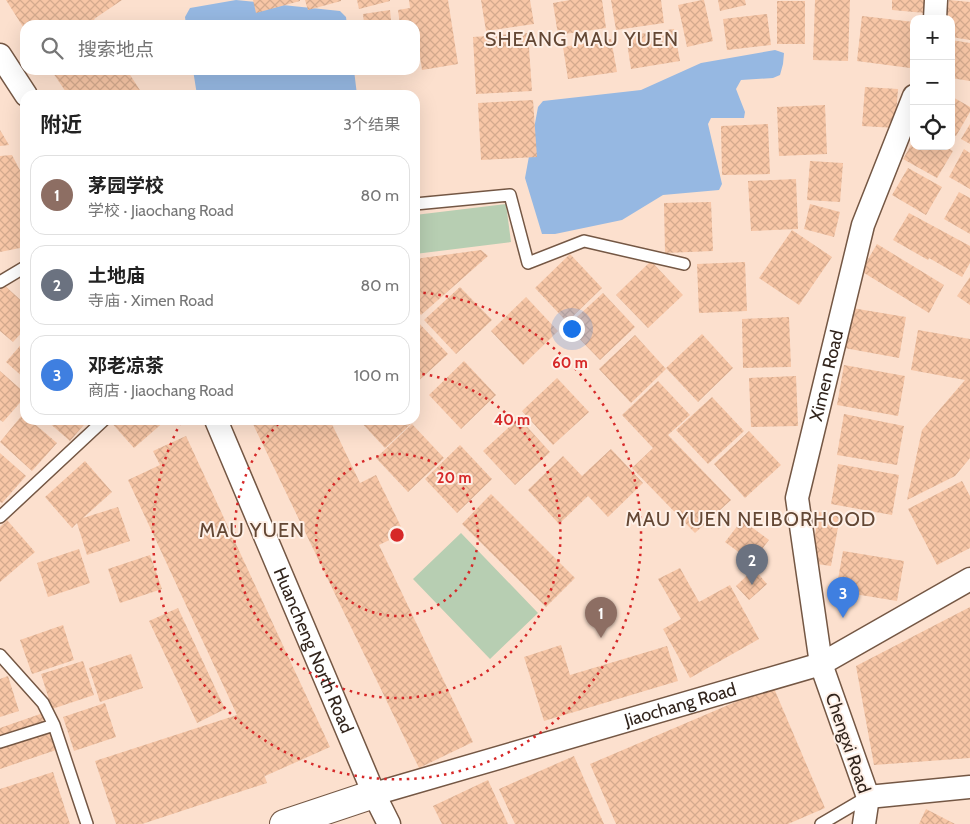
<!DOCTYPE html>
<html lang="zh">
<meta charset="utf-8">
<style>
:root{--surface:#fff;--page:#f2f2f2;--text:#222;--muted:#767676;--line:#e0e0e0;--accent:#db2777}
body{margin:0;font-family:Cabin,"Noto Sans SC",sans-serif;background:var(--page);color:var(--text)}
.controls{position:absolute;right:15px;top:15px;display:grid;overflow:hidden;border-radius:10px;box-shadow:0 5px 20px #0002}
.controls button{width:45px;height:45px;display:grid;place-items:center;padding:0;border:0;border-bottom:1px solid var(--line);background:var(--surface);color:var(--text);font:25px sans-serif}
.you{position:absolute;left:571px;top:328px;width:18px;height:18px;margin:-12px;border:4px solid #fff;border-radius:50%;background:#1a73e8;box-shadow:0 0 0 8px #1a73e833}
.badge{display:grid;place-items:center;width:32px;height:32px;border-radius:50%;background:var(--accent);color:#fff;font-size:16px;font-weight:700}
.pin{position:absolute;translate:-50% -41px;filter:drop-shadow(0 1px 2px #0008)}
.pin::after{content:'';position:absolute;top:26px;width:18px;height:15px;background:inherit;clip-path:polygon(0 0,100% 0,50% 100%)}
.list{margin:0;padding:0;list-style:none}
h2{display:flex;justify-content:space-between;align-items:center;height:65px;margin:0;padding:0 20px;font-size:21px}
h2 small{font-size:16px;font-weight:400;color:var(--muted)}
.list li{display:grid;grid-template-columns:32px 1fr auto;gap:15px;align-items:center;box-sizing:border-box;height:80px;margin:0 10px 10px;padding:0 10px;border:1px solid var(--line);border-radius:15px}
.list b{display:block;font-size:19px;white-space:nowrap}
.list p{margin:0;font-size:16px;white-space:nowrap;color:var(--muted)}
.list em{font-size:16px;font-style:normal;color:var(--muted)}
.icon{flex:none;width:28px;height:28px;fill:none;stroke:currentColor;stroke-width:2;stroke-linecap:round;stroke-linejoin:round}
.map{position:relative;flex:none;width:970px;height:824px;overflow:hidden}
.search{position:absolute;background:var(--surface);box-shadow:0 5px 20px #0002;left:20px;top:20px;width:400px;height:55px;display:flex;align-items:center;gap:12px;box-sizing:border-box;padding:0 18px;border-radius:15px;color:var(--muted);font-size:19px}
.panel{position:absolute;background:var(--surface);box-shadow:0 5px 20px #0002;left:20px;top:90px;width:400px;height:335px;border-radius:15px}
.map>svg:first-child{display:block}
.grass{fill:#b7ceb2}
.water{fill:#96b8e2}
.building{fill:url(#building-cross-hatch)}
.lines{fill:none;stroke-linecap:round;stroke-linejoin:round}
.lane-casing{stroke:#745744;stroke-width:14}
.street-casing{stroke:#745744;stroke-width:25}
.secondary-casing{stroke:#745744;stroke-width:30}
.lane{stroke:#fff;stroke-width:11}
.street{stroke:#fff;stroke-width:22}
.secondary{stroke:#fff;stroke-width:28}
.ring{fill:none;stroke:#d62828;stroke-width:2.5;stroke-dasharray:2.5 5}
.labels{text-anchor:middle;dominant-baseline:central;stroke-width:4;stroke-linejoin:round;paint-order:stroke}
.street-label{font-size:18px;fill:#32251d;stroke:#fef0e7}
.quarter-label{font-size:20px;letter-spacing:1px;fill:#634734;stroke:#fef0e7}
.centre{fill:#d62828;stroke:#fef0e7;stroke-width:2.5}
.ring-label{font-size:15px;text-anchor:middle;font-weight:bold;fill:#d62828;stroke:#fef0e7;stroke-width:4;stroke-linejoin:round;paint-order:stroke}
</style>
<div class="map">
<svg width="970" height="824" viewBox="0 0 970 824">
<defs>
<pattern id="building-cross-hatch" width="8" height="8" patternUnits="userSpaceOnUse" patternTransform="scale(1.25)"><rect width="8" height="8" fill="#f7c6a6"/><path d="M0 0l8 8M0 8l8-8" fill="none" stroke="#d4aa8e"/></pattern>
</defs>
<rect width="100%" height="100%" fill="#fce0ce"/>
<!-- grass -->
<path class="grass" d="M506,204L511,242L415,254V215Z
M461,533L538,613L490,659L413,579Z"/>
<!-- water -->
<path class="water" d="M236,0L340,11L346,17L347,25H186L185,17L190,8Z
M775,50L784,53L783,64L780,75L773,78L741,80L736,89L745,112L744,118H711L708,124L722,184L719,190L663,195L622,220L555,234H542L525,178L538,107L543,101L641,90L701,63Z
M193,70H354L357,95H197Z"/>
<!-- building -->
<path class="building" d="M6,0H122L94,19L98,25H25V30Z
M253,0H300V1L256,13Z
M305,0H341V1L308,10Z
M357,0H390V1L359,9Z
M409,0H448L458,64L422,70L417,36H415V25H400L398,10L410,8Z
M481,0H530L534,24L486,31Z
M570,0H602L606,28L558,35L553,3Z
M611,0H661L664,23L616,30Z
M702,0H704L713,41L687,47L678,5Z
M718,0H745L746,5L720,11Z
M815,0H850L848,61L813,60Z
M892,0H926L925,13L892,10Z
M949,0L970,2V40L951,37V19H947Z
M777,1H805V44H777Z
M390,10L391,20L364,23L363,14Z
M767,14L771,45L727,50L723,19Z
M862,16L914,22L910,68L857,61Z
M674,29L680,61L631,69L626,36Z
M528,33L532,91L476,94L473,37Z
M611,39L617,72L568,79L563,47Z
M951,40L970,43V81L951,78Z
M51,70H127L143,95H68Z
M865,87L898,89L895,128L862,126Z
M951,96L970,107V112L956,136L951,133Z
M533,100L537,157L481,160L478,103Z
M825,105L827,154L779,156L777,107Z
M768,124L770,174L722,175L721,126Z
M970,124V144L961,139Z
M0,130L9,145L0,146Z
M914,140V146H944L953,151L937,178L903,159Z
M964,149L970,153V189L949,177Z
M12,155L25,180V247L0,252V156Z
M810,161L843,163L840,202L807,200Z
M908,168L942,187L926,215L892,195Z
M796,179L798,229L751,231L748,181Z
M959,192L970,198V234L944,219Z
M711,202L713,251L665,253L664,203Z
M810,204L840,212L834,237L804,229Z
M909,213L970,246V263L962,277L929,258L928,260L893,240Z
M792,230L832,257L799,305L759,278Z
M877,244L944,285L929,313L861,271Z
M481,250L488,256L421,315L415,307V259Z
M570,254L602,288L567,322L535,288Z
M651,261L683,295L648,328L616,295Z
M745,262L747,311L699,313L697,264Z
M970,277V305L957,296Z
M4,285L25,304V329L13,342L0,331V290Z
M460,287L492,320L456,354L424,320Z
M603,293L635,327L600,360L567,326Z
M526,297L558,331L523,365L491,331Z
M846,307L906,317L899,358L839,347Z
M789,317L791,367L743,368L742,319Z
M415,319L448,354L415,384Z
M918,330L970,339V458L955,476L907,500L922,430L965,380L911,370Z
M702,334L733,368L698,402L666,368Z
M635,335L666,369L631,403L599,369Z
M25,340V379L6,362Z
M464,361L496,395L461,429L429,395Z
M844,365L905,376L898,416L837,405Z
M0,371L25,393V397L3,422L0,420Z
M796,376L798,426L751,427L749,378Z
M557,378L589,412L553,445L522,411Z
M658,381L690,415L668,435L731,500L695,533L632,468L653,448L622,415Z
M712,397L744,431L708,464L676,430Z
M23,414L25,420H30L57,443L32,471L0,442Z
M844,414L904,426L897,465L837,455Z
M519,418L550,452L515,485L483,451Z
M46,420H88L70,441Z
M109,420H166L134,448Z
M251,420H330L360,483L376,475L404,533L379,545L473,742L419,768Z
M359,420H415L385,448Z
M412,424L444,458L408,492L376,458Z
M749,431L781,465L745,498L714,464Z
M186,436L330,747L265,776L263,771L267,783L142,824H116L95,761L237,715L128,480L160,465L153,451Z
M460,445L492,479L457,513L425,479Z
M611,449L643,483L608,517L588,496L559,524L528,490L563,456L582,476Z
M0,453L26,476L2,503L0,502Z
M85,461L112,492L83,518L118,507L130,541L87,555L77,523L72,528L45,497Z
M838,464L899,475L892,515L831,504Z
M962,481L970,496V548L937,565L908,509Z
M491,494L575,578L546,607L462,524Z
M819,512L840,516L831,566L810,563Z
M7,520L35,552L0,582V527Z
M742,520L769,540L752,562L725,542Z
M79,549L90,583L48,597L37,563Z
M843,551L904,561L897,601L836,591Z
M150,555L162,589L120,603L108,569Z
M680,568L699,602L730,585L759,639L690,678L663,629L681,619L658,579Z
M754,569L767,584L749,600L736,586Z
M970,607V758L874,765L856,666Z
M178,608L225,709L197,723L149,621Z
M63,625L74,660L32,674L20,640Z
M561,645L570,675L667,646L678,681L544,721L524,657Z
M131,654L143,688L100,702L89,668Z
M83,661L94,695L52,709L41,674Z
M8,676L19,711L0,717V679Z
M773,686L825,808L788,824H616L590,764Z
M105,703L116,737L74,751L63,717Z
M46,712L59,749L0,769V728Z
M574,756L604,824H515L499,789Z
M53,772L70,824H0V789Z
M488,780L508,824H442L433,806Z
M926,809L955,824H919Z"/>
<g class="lines">
<!-- lane casing -->
<g class="lane-casing">
<path id="lane" d="M415,204L510,195L528,263L584,241L684,264
M0,282L25,267
M0,517L104,420
M0,655L43,703L54,725L0,742
M54,725L87,824
M821,824L867,797"/>
</g>
<!-- street casing -->
<g class="street-casing">
<g id="street">
<path d="M935,19L936,0"/>
<path d="M0,55L26,95"/>
<path id="s1" d="M216,420L374,794L389,824"/>
<path id="s2" d="M374,794L821,664L970,579"/>
<path d="M868,797L970,787"/>
<path id="s3" d="M864,824L868,797L821,664L797,498L863,225L914,96"/>
</g>
</g>
<!-- secondary casing -->
<g class="secondary-casing">
<path id="secondary" d="M284,824L374,794"/>
</g>
<!-- lane -->
<use href="#lane" class="lane"/>
<!-- street -->
<use href="#street" class="street"/>
<!-- secondary -->
<use href="#secondary" class="secondary"/>
</g>
<!-- distance rings -->
<g class="ring">
<circle cx="397" cy="535" r="81"/>
<path d="M415 373A163 163 0 1 1 281 421"/>
<path d="M416 292A244 244 0 1 1 182 420"/>
</g>
<g class="labels">
<!-- street labels -->
<g class="street-label">
<text stroke="none"><textPath href="#s3" startOffset="462">Ximen Road</textPath></text>
<text stroke="none"><textPath href="#s1" startOffset="250">Huancheng North Road</textPath></text>
<text stroke="none"><textPath href="#s2" startOffset="319">Jiaochang Road</textPath></text>
<text transform="translate(848 743) rotate(71)">Chengxi Road</text>
</g>
<!-- quarter labels -->
<g class="quarter-label">
<text x="582" y="39">SHEANG MAU YUEN</text>
<text x="751" y="519">MAU YUEN NEIBORHOOD</text>
<text x="252" y="530">MAU YUEN</text>
</g>
</g>
<circle cx="397" cy="535" r="8" class="centre"/>
<g class="ring-label">
<text x="570" y="368">60 m</text>
<text x="512" y="425">40 m</text>
<text x="454" y="483">20 m</text>
</g>
</svg>
<div class="controls">
<button>+</button>
<button>−</button>
<button><svg class="icon" aria-label="locate" viewBox="0 0 24 24"><circle cx="12" cy="12" r="6"/><path d="M12 2v4M12 18v4M2 12h4M18 12h4"/></svg></button>
</div>
<div class="you"></div>
<div class="pin badge" style="left:601px;top:638px;background:#8d6e63">1</div>
<div class="pin badge" style="left:752px;top:585px;background:#6b7280">2</div>
<div class="pin badge" style="left:843px;top:618px;background:#3f7fe0">3</div>
<div class="search"><svg class="icon" aria-label="search" viewBox="0 0 24 24"><circle cx="10" cy="10" r="6"/><path d="M15 15l6 6"/></svg>搜索地点</div>
<section class="panel">
<h2>附近<small>3个结果</small></h2>
<ul class="list">
<li><span class="badge" style="background:#8d6e63">1</span><div><b>茅园学校</b><p>学校 · Jiaochang Road</p></div><em>80 m</em></li>
<li><span class="badge" style="background:#6b7280">2</span><div><b>土地庙</b><p>寺庙 · Ximen Road</p></div><em>80 m</em></li>
<li><span class="badge" style="background:#3f7fe0">3</span><div><b>邓老凉茶</b><p>商店 · Jiaochang Road</p></div><em>100 m</em></li>
</ul>
</section>
</div>
